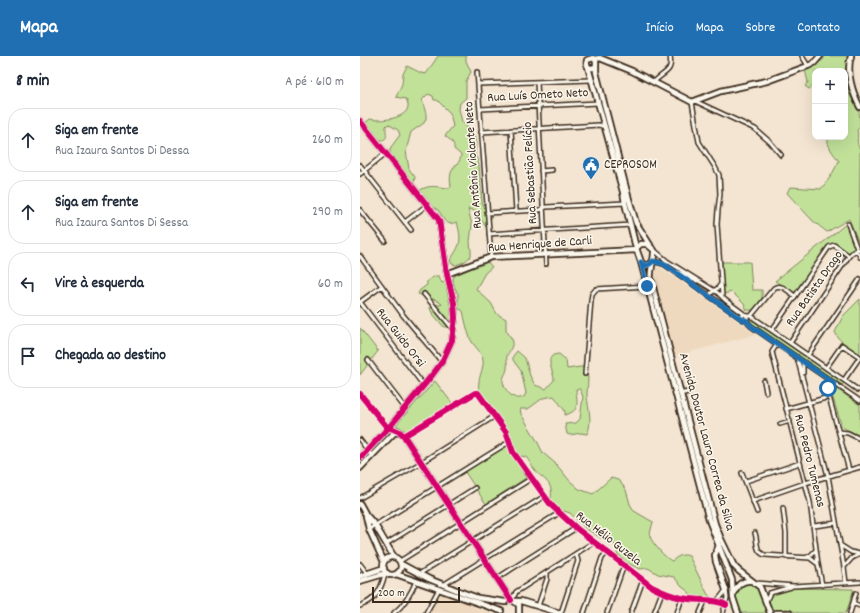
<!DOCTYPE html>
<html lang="pt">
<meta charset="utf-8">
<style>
:root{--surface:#fff;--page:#f2f2f3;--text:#1f2937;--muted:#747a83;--line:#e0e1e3;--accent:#1f6fb2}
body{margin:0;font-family:Dekko,sans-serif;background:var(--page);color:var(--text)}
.controls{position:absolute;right:12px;top:12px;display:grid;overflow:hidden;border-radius:8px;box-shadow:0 4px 16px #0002}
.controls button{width:36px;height:36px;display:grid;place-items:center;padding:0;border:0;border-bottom:1px solid var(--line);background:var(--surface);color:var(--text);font:20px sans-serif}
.scale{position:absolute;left:12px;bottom:10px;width:88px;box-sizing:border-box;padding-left:4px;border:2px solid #3b2a1e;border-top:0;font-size:11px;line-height:14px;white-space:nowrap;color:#3b2a1e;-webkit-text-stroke:3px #fbf7ec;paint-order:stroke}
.stop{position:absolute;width:12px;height:12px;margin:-9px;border:3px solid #1f6fb2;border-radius:50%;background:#fff}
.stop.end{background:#1f6fb2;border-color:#fff;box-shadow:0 1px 4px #0008}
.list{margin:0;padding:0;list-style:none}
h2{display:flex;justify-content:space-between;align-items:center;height:52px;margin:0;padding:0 16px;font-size:17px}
h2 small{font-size:13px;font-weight:400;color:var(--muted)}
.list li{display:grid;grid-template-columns:26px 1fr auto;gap:12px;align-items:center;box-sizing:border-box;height:64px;margin:0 8px 8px;padding:0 8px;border:1px solid var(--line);border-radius:16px}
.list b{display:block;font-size:15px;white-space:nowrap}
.list p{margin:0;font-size:13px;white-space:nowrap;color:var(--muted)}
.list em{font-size:13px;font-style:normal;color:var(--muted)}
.icon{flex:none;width:22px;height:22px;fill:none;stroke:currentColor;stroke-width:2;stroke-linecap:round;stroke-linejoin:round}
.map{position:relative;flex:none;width:500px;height:557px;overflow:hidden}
header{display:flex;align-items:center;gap:24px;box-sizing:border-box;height:56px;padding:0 20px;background:var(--accent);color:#fff}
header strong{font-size:19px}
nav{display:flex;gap:22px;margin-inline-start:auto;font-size:14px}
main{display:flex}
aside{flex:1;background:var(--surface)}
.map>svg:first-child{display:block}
.built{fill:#eed9be}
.green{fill:#c1e199;stroke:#7e865c}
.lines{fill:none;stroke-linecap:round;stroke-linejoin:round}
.street-casing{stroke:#3b2a1e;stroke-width:6}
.secondary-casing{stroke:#3b2a1e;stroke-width:8}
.street{stroke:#fbf7ec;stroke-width:3}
.secondary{stroke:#fbf7ec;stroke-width:4.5}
.cycleway-casing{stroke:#fbf7ec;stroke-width:8}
.cycleway{stroke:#d6006c;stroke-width:6}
.route{stroke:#1f6fb2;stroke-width:5}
.labels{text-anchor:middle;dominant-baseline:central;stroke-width:3;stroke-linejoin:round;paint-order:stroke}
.street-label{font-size:13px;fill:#3b2a1e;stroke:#fbf7ec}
.poi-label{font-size:13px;fill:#3b2a1e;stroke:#fbf7ec;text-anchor:start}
</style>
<header>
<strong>Mapa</strong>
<nav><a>Início</a><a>Mapa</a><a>Sobre</a><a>Contato</a></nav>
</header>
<main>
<aside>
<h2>8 min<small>A pé · 610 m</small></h2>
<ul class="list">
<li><svg class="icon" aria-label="ahead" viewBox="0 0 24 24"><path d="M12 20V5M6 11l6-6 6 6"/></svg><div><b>Siga em frente</b><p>Rua Izaura Santos Di Dessa</p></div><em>260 m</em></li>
<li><svg class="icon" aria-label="ahead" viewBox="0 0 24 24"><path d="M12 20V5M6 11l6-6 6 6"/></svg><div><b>Siga em frente</b><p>Rua Izaura Santos Di Sessa</p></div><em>290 m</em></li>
<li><svg class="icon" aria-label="left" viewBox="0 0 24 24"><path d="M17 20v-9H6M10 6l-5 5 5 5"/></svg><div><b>Vire à esquerda</b></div><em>60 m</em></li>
<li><svg class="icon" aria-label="arrive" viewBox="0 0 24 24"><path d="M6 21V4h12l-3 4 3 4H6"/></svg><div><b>Chegada ao destino</b></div></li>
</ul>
</aside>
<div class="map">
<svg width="500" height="557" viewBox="0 0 500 557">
<rect width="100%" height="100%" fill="#f3e5d1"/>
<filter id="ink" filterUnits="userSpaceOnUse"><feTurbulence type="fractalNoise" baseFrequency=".025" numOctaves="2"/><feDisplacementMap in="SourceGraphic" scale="8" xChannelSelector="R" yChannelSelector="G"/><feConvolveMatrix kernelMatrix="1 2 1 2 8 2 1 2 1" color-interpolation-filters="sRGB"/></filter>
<g filter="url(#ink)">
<!-- built -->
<path class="built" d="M299,211L397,278L314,300L293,227L292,215Z
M80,536L112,547L113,551L123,555L129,554L131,557H68Z"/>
<!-- green -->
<path class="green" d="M78,0H106V5L111,16L106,25V42L100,47L99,53L102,66L112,76L116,85L115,98L119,109L122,146L125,152L132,161L126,171C120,164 119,154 108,153L112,169L110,186L111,195V200L104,206L96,209L92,208L90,204C101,189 102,184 97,166C83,171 85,162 78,154C77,153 62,144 59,143L58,137L59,135C70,127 79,132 90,132L91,130C87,109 100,112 101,99L94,93C95,86 90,84 85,80L93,70L90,57L77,44H74L73,40L68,38L62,44L66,58V63L64,67L51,76L46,95L49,113L55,121L54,126L51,128L46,126L33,112L30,95L31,91L40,79L38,74L28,68L26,70C25,79 31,85 16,84L4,68L10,63C21,66 57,62 46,43L36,41L42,28L43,18L47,10L61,17L66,18Z
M465,0H488C485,13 485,28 491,41C492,44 495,46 496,49C500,55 500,64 500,71L497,74C499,81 495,87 500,93L499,187L489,163L467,176L453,165L427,137L430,131L461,133L471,120L479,105C474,98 466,90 468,81H485V15H455V29L449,33L445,30L448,26L445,14L463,4Z
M486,168L496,193L488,198L474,188L469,189L434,238L415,225Z
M127,205L132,211L125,217L116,233L131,247L137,258L146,263V274L153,285C152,288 152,291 150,294C150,296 148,297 147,299C146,303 148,307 147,312C147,316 144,319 143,323C142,330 149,339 154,341C157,343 161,342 164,341L166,337L161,315L153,304V300L157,295L165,302L170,320L175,329L186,333L194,324C194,315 182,299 199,298L206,304L207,313L220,311H225C230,319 227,330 227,340C228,352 233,366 227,378L221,377L210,379L207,378L205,368L216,367L220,363L223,341L220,333H216C216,346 222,354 205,359V355L194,340L183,342L168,353H160L161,358L176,383L183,397L196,408L209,424L219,433L233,438L251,422L258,424L261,427L266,434L270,448L274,455L293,466C292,470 290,476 290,480C291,486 306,503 312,505C317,501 322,497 329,500L347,537L350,541L349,543L342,545L334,543L328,535L322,531L314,521L298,518L288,512L280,513L267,507L257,498L258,492L250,484L241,482L225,472L210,457L204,455L199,457C184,449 195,441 190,430C187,423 179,420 175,414C171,410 170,405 166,401L161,400L157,402L153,400L150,394L166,422L126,448L105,416L147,388C150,373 143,371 135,359C134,356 134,353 131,351C128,349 125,348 122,347C119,341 118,332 119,325C120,318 124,311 123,304C121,294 113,290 110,282C107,274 105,264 103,255L98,252C97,248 99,243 98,238C95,232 93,229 93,222L96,219Z
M362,206H390L392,234H402C403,244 399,256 387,254L384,248L372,236L363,238Z
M75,220H79L82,227L87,226V235L93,262C93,267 91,272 84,271L72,257L70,252L71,248L81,249L82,248L76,244L58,238L60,234L67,229V225Z
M500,243V299C491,291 479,287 475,276L483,260Z
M390,263L484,327L482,329L390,266Z
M0,272L18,295L0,319Z
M75,325L92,347L46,375L36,369Z
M474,333H477L500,349V380L482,371L471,336Z
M389,527L397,530L409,557H380C376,545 370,530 389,527Z
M434,532L493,533V536L486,557H439L427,553L413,554L409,548L410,540L413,538Z"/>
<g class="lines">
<!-- street casing -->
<g class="street-casing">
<path id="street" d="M442,0L448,10
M117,16L131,201
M177,26L186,208
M294,26C304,15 313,17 310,0
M118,28L231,24
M335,45L395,73L410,86L421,99
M332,46L339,86L355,111L359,119L360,138L358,154L357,168L362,240
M120,53L238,47
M151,74L156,155
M121,76L239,69L245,71
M0,109L51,174
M181,115L192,114
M0,118L26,97
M0,154L25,185
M127,157L180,154L186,151L265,147
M45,166L67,149
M488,168L500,201
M129,178L271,169
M294,194L307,205L358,237L365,244L384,258L386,259L387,262L386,264L382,263V260L384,258
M0,200L43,259L82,306
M293,205L304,208L381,262
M316,216C324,216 329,225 338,225
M64,238L93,273
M350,240L351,237L358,232L361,228
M0,246L64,330
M0,246L22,230
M387,260H391L498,334H500
M391,260L414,232C421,227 429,236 435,240
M386,264L391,270L417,288L500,345
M412,274L469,191L474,189L489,200
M430,287L489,200L493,196L500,193
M417,288L412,296L450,446L458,508L462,529
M448,299L500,223
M437,301L468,420L484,511L486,527
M8,304L45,352
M443,306V317
M466,312L482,289L500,301
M225,318L231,244L232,238L236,233L287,230
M484,324L500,301
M404,325L406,336
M474,327L468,331L469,341L489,414
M0,338L26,370L29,371
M320,338L328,336
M426,353L469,341
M420,368L430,365
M479,376L488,377L500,383
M44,380L115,337H118L146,376L153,396L191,449L216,472L292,531C302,536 311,540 322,542C335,545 355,542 366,549
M0,384L12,400
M382,417L397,456
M386,425L440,407
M0,442L62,406L135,360
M393,445L445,427L500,411
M423,452L426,477V501
M454,470L476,467
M9,473L149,386
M395,477C398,486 395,496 405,499L450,502L458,508
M26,488L115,432
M480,489L491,496L500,498
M447,501L450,500L456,494
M40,505L172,422
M0,508L7,517
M484,511L492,502L498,499
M59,518L185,440
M136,523L216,472
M396,527L434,530L500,526
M83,529L199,457
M152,545L156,536L234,486
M355,545L360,542L366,534
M406,545L410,537L431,531
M493,547L500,550
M0,550C16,544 21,534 25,518
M178,550L187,523V517
M34,557C45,548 51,538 56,525
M66,557L79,533
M201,557L218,505L216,498
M224,557L242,502L247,496
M247,557L264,509
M271,557L283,524
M294,557L302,536
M317,557L322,542
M340,557L345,545
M363,557L367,542L366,534
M490,557L496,537"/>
</g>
<!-- secondary casing -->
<g class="secondary-casing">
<path id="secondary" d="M491,0C486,16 492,36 500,51
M234,3L240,2L272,15L332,46L361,35L407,25L448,10L454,7L460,0
M228,11L263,136L265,147L276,192
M236,11L232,12C227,12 226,8 227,4L233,2L236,5V16L268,140L276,167L290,189
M0,65L79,164L87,218L94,247L95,262L92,284L82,306L73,318L31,369L0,402
M281,206L349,464L372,524L373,542L378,557
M292,207L285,210L281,206L276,192L281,188H287L294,194C295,205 289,213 291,224L355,468L361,483L374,510L379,515L400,531L410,557
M87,218L131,201L277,194
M29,371L40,376L44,380L151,544
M0,412L34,377L39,376
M0,448L6,459L15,469L34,501
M6,460L9,473L24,506
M359,489L355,499L356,506L366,534
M23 510a9 9 0 1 1 18 0a9 9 0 1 1-18 0Z
M41,508L69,523L104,537L118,542L145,546
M36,518L141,555
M0,520L24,512
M0,525L27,517
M374,536C378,528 383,524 392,525
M154,545H161L200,557
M154,545L159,549V557
M416,557H429"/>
</g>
<!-- street -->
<use href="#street" class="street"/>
<!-- secondary -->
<use href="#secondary" class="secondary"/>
<!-- cycleway casing -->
<g class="cycleway-casing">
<path id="cycleway" d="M0,65L79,164L87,218L94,247L95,262L92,284L82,306L73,318L31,369L0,402
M0,338L26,370L40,376L44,380L151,544
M44,380L115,337H118L146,376L153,396L191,449L216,472L292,531C302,536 311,540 322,542C335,545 355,542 366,549"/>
</g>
<!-- cycleway -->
<use href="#cycleway" class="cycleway"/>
</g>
</g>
<g class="lines" filter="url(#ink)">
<!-- route -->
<path class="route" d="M287,230L281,206L285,210L290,208L293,205L304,208L383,264H386L391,270L417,288L474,327L468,332"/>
</g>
<!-- icons -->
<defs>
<g id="civic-pin" transform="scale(0.9)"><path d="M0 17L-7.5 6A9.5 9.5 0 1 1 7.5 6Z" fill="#1f6fb2" stroke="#fbf7ec"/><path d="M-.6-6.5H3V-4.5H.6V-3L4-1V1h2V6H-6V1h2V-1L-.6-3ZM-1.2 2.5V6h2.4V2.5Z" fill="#fff"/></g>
</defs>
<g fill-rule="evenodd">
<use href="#civic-pin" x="231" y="109"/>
</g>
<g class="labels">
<!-- street labels -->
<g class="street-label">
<text transform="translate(178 40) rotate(-3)">Rua Luís Ometo Neto</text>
<text transform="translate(114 109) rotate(-94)">Rua Antônio Violante Neto</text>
<text transform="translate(171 117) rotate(-93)">Rua Sebastião Felício</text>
<text transform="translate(180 189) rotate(-4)">Rua Henrique de Carli</text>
<text transform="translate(455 233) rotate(-55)">Rua Batista Drago</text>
<text transform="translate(40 282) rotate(52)">Rua Guido Orsi</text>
<text transform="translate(346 386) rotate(75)">Avenida Doutor Lauro Correa da Silva</text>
<text transform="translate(449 405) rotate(76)">Rua Pedro Tumenas</text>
<text transform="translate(248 483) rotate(38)">Rua Hélio Guzela</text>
</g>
<!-- poi labels -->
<g class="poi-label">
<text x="244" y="109">CEPROSOM</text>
</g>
</g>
</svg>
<div class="controls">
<button>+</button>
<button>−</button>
</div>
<div class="scale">200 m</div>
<div class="stop" style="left:468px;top:332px"></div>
<div class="stop end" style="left:287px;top:230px"></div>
</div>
</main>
